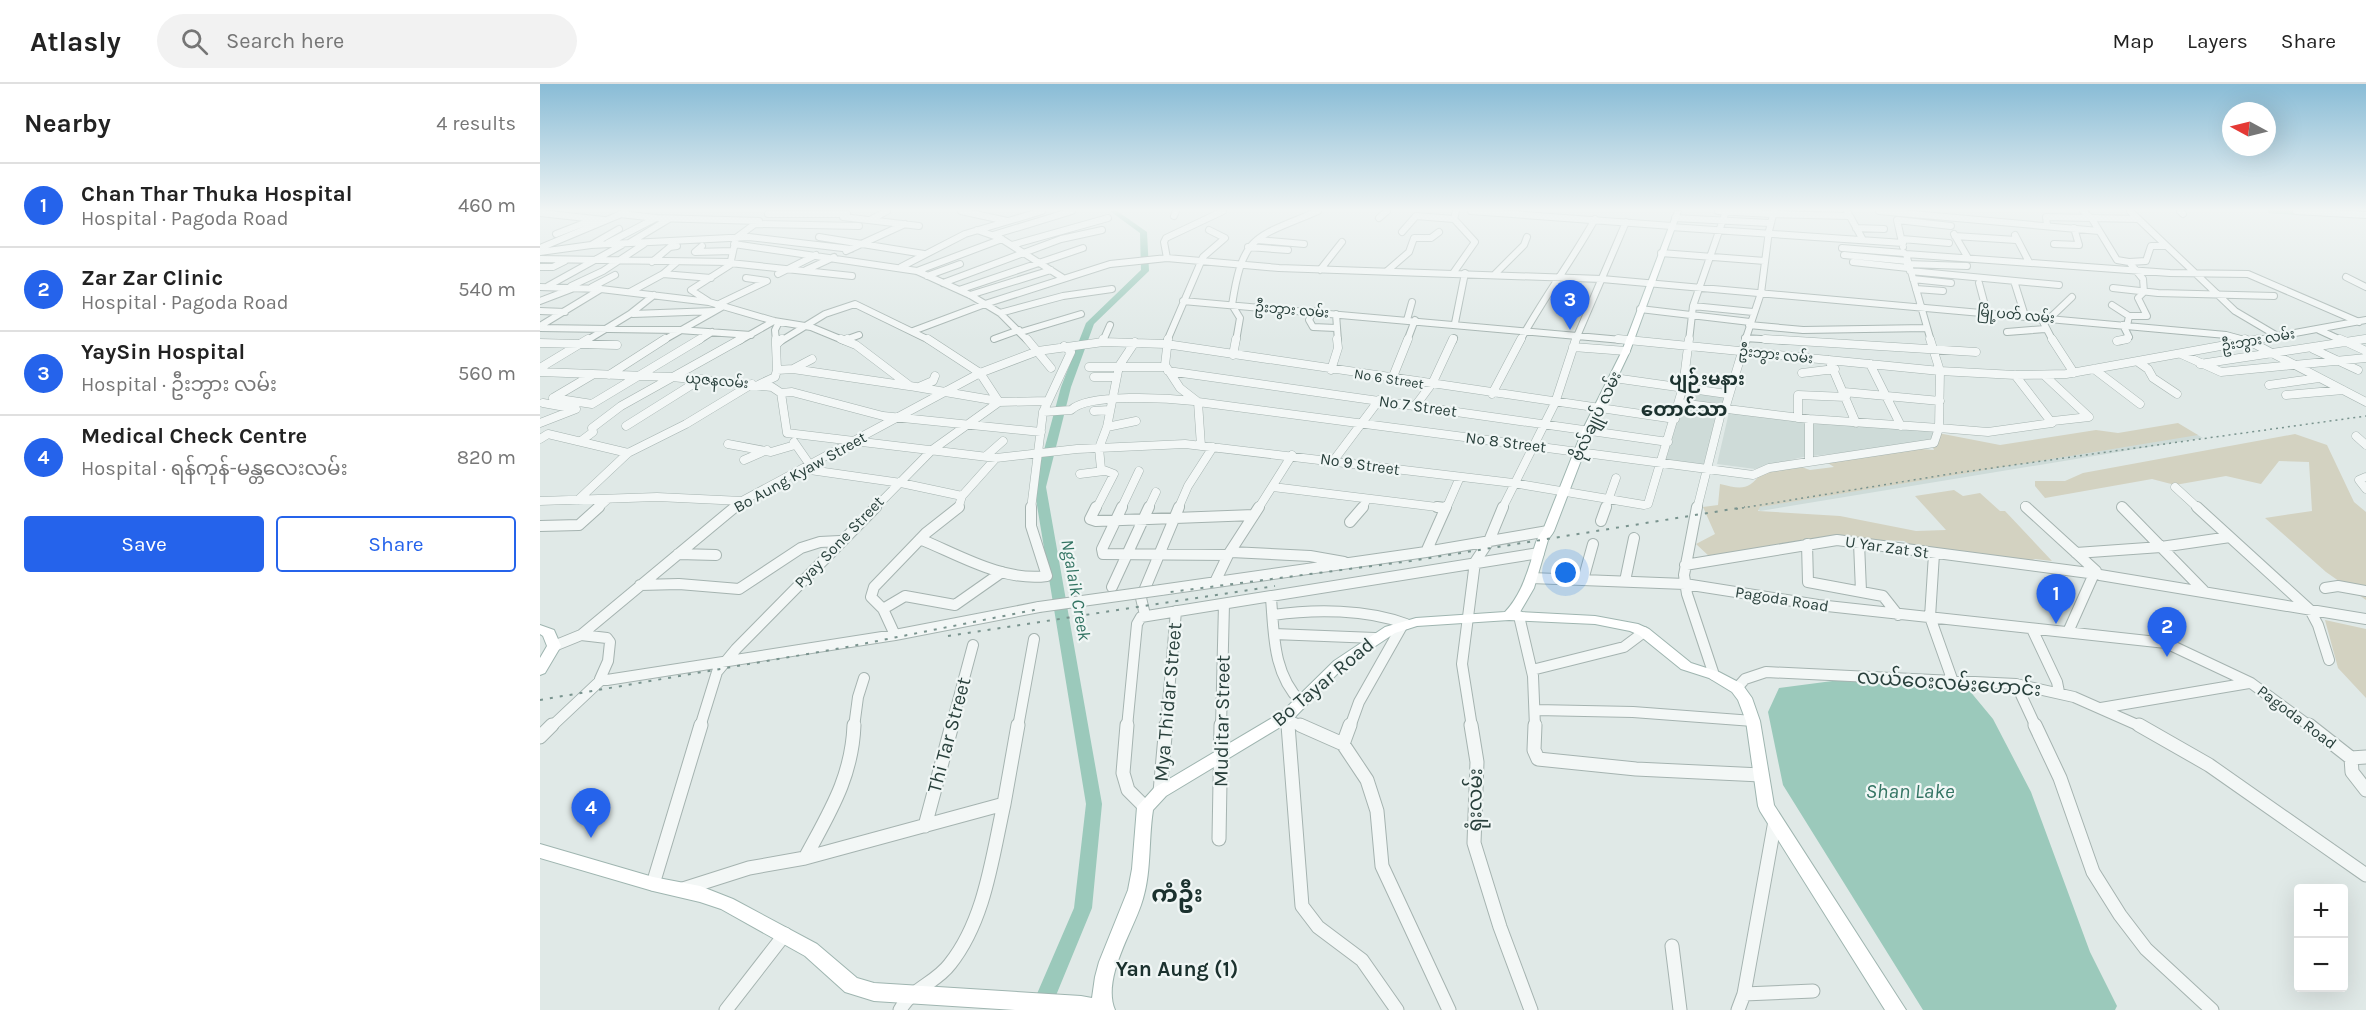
<!DOCTYPE html>
<meta charset="utf-8">
<style>
:root{--surface:#fff;--page:#f2f2f2;--text:#222;--muted:#767676;--line:#e0e0e0;--accent:#2563eb}
body{margin:0;font-family:Karla,"Noto Sans Myanmar",sans-serif;background:var(--page);color:var(--text)}
.controls{position:absolute;right:18px;bottom:18px;display:grid;overflow:hidden;border-radius:6px;box-shadow:0 6px 24px #0002}
.controls button{width:54px;height:54px;display:grid;place-items:center;padding:0;border:0;border-bottom:2px solid var(--line);background:var(--surface);color:var(--text);font:30px sans-serif}
.compass{position:absolute;left:1682px;top:18px;width:54px;height:54px;border-radius:50%;background:var(--surface);box-shadow:0 6px 24px #0002;rotate:277deg}
.you{position:absolute;left:1026px;top:489px;width:21px;height:21px;margin:-15px;border:4px solid #fff;border-radius:50%;background:#1a73e8;box-shadow:0 0 0 9px #1a73e833}
.badge{display:grid;place-items:center;width:39px;height:39px;border-radius:50%;background:var(--accent);color:#fff;font-size:20px;font-weight:700}
.pin{position:absolute;translate:-50% -50px;filter:drop-shadow(0 2px 3px #0008)}
.pin::after{content:'';position:absolute;top:32px;width:21px;height:18px;background:inherit;clip-path:polygon(0 0,100% 0,50% 100%)}
.list{margin:0;padding:0;list-style:none}
h2{display:flex;justify-content:space-between;align-items:center;height:78px;margin:0;padding:0 24px;font-size:26px}
h2 small{font-size:20px;font-weight:400;color:var(--muted)}
.list li{display:grid;grid-template-columns:39px 1fr auto;gap:18px;align-items:center;box-sizing:border-box;height:84px;padding:0 24px;border-top:2px solid var(--line)}
.list b{display:block;font-size:22px;white-space:nowrap}
.list p{margin:0;font-size:20px;white-space:nowrap;color:var(--muted)}
.list em{font-size:20px;font-style:normal;color:var(--muted)}
.actions{display:flex;gap:12px;padding:18px 24px}
.actions a{flex:1;padding:14px 0;border:2px solid var(--accent);border-radius:6px;text-align:center;font-size:21px;color:var(--accent)}
.actions .main{background:var(--accent);color:#fff}
.icon{flex:none;width:33px;height:33px;fill:none;stroke:currentColor;stroke-width:2;stroke-linecap:round;stroke-linejoin:round}
.map{position:relative;flex:none;width:1826px;height:926px;overflow:hidden}
header{display:flex;align-items:center;gap:36px;box-sizing:border-box;height:84px;padding:0 30px;background:var(--surface);border-bottom:2px solid var(--line)}
header strong{font-size:28px}
nav{display:flex;gap:33px;margin-inline-start:auto;font-size:21px}
.search{width:420px;height:54px;background:var(--page);display:flex;align-items:center;gap:15px;box-sizing:border-box;padding:0 21px;border-radius:33px;color:var(--muted);font-size:22px}
main{display:flex}
aside{flex:1;background:var(--surface)}
.map>svg:first-child{display:block}
.built{fill:#cedbd8}
.green{fill:#d3d2c1}
.water{fill:#9bc9bb}
.lines{fill:none;stroke-linecap:round;stroke-linejoin:round}
.canal{stroke:#9bc9bb;stroke-width:4.5}
.river{fill:#9bc9bb;fill-rule:evenodd}
.minor-far3-casing{stroke:#a5b3b0;stroke-width:8}
.minor-far2-casing{stroke:#a5b3b0;stroke-width:9}
.minor-far1-casing{stroke:#a5b3b0;stroke-width:12}
.minor-casing{stroke:#a5b3b0;stroke-width:15}
.major-casing{stroke:#9fb5b0;stroke-width:2}
.minor-far3{stroke:#f3f7f6;stroke-width:6}
.minor-far2{stroke:#f3f7f6;stroke-width:8}
.minor-far1{stroke:#f3f7f6;stroke-width:10}
.minor{stroke:#f3f7f6;stroke-width:13}
.major{fill:#fff;fill-rule:evenodd}
.rail-far1{stroke:#79938e;stroke-width:1.5;stroke-dasharray:2 4;stroke-linecap:butt}
.rail{stroke:#79938e;stroke-width:2;stroke-dasharray:3 7;stroke-linecap:butt}
.minor-bridge-casing{stroke:#a5b3b0;stroke-width:12;stroke-linecap:butt}
.minor-bridge{stroke:#f3f7f6;stroke-width:10}
.labels{text-anchor:middle;dominant-baseline:central;stroke-width:4.5;stroke-linejoin:round;paint-order:stroke}
.far-street-label{font-size:14px;fill:#29403c;stroke:#f0f6f5}
.street-label{font-size:16px;fill:#29403c;stroke:#f0f6f5}
.far-district-label{font-size:18px;font-weight:bold;fill:#1b312e;stroke:#f0f6f5}
.water-label{font-size:18px;font-style:italic;fill:#337463;stroke:#f0f6f5}
.quarter-label{font-size:20px;font-weight:bold;fill:#1b312e;stroke:#f0f6f5}
.near-street-label{font-size:20px;fill:#29403c;stroke:#f0f6f5}
.near-water-label{font-size:21px;font-style:italic;fill:#337463;stroke:#f0f6f5}
.near-neighbourhood-label{font-size:21px;font-weight:bold;fill:#1b312e;stroke:#f0f6f5}
.near-quarter-label{font-size:24px;font-weight:bold;fill:#1b312e;stroke:#f0f6f5}
</style>
<header>
<strong>Atlasly</strong>
<div class="search"><svg class="icon" aria-label="search" viewBox="0 0 24 24"><circle cx="10" cy="10" r="6"/><path d="M15 15l6 6"/></svg>Search here</div>
<nav><a>Map</a><a>Layers</a><a>Share</a></nav>
</header>
<main>
<aside>
<h2>Nearby<small>4 results</small></h2>
<ul class="list">
<li><span class="badge">1</span><div><b>Chan Thar Thuka Hospital</b><p>Hospital · Pagoda Road</p></div><em>460 m</em></li>
<li><span class="badge">2</span><div><b>Zar Zar Clinic</b><p>Hospital · Pagoda Road</p></div><em>540 m</em></li>
<li><span class="badge">3</span><div><b>YaySin Hospital</b><p>Hospital · ဦးဘွား လမ်း</p></div><em>560 m</em></li>
<li><span class="badge">4</span><div><b>Medical Check Centre</b><p>Hospital · ရန်ကုန်-မန္တလေးလမ်း</p></div><em>820 m</em></li>
</ul>
<div class="actions"><a class="main">Save</a><a>Share</a></div>
</aside>
<div class="map">
<svg width="1826" height="926" viewBox="0 0 1826 926">
<rect width="100%" height="100%" fill="#e0e9e7"/>
<!-- built -->
<path class="built" d="M1143,303L1187,310L1164,382L1123,377Z
M1190,324L1395,343L1391,359L1263,373L1215,385L1177,380Z
M1656,350L1663,354L1220,427L1216,423Z"/>
<!-- green -->
<path class="green" d="M1638,339L1658,351L1220,423L1218,427L1300,432L1376,447L1406,446L1375,412L1414,406L1423,412L1440,409L1460,427H1465L1512,477L1495,475L1484,479L1379,466L1364,457L1289,454L1170,473L1156,460L1175,450L1163,423L1178,421L1180,400C1200,405 1209,407 1221,389L1256,381L1270,386L1294,383L1283,376L1370,364L1394,366L1391,359L1398,349L1460,361L1556,346L1578,349Z
M1755,350L1787,361L1814,418L1826,428V516L1786,488L1725,434L1772,427L1769,378L1739,377L1721,400L1686,392L1635,401L1612,395L1505,414L1495,402V397H1525L1543,389Z
M1785,536L1826,545V614L1798,584Z"/>
<!-- water -->
<path class="water" d="M1300,596L1370,599L1429,606L1453,635L1491,708L1550,868L1577,922L1575,926H1383L1243,701L1228,628L1239,604Z"/>
<g class="lines">
<!-- canal -->
<path class="canal" d="M1730,127L1761,129"/>
<!-- river -->
<path class="river" d="M570,127H577L607,148L609,187L554,240L531,303L506,403L562,720L552,824L510,926H490L534,824L546,720L494,403L521,303L546,239L601,186L600,149Z"/>
<!-- minor-far3 casing -->
<g class="minor-far3-casing">
<path id="minor-far3" d="M421,127L467,137
M931,127L1132,142
M1178,127L1232,130
M1307,127L1323,156
M1339,127L1559,147
M1543,127L1552,135L1577,176L1589,178
M1590,127L1695,227L1739,253
M1640,127L1643,130
M1756,127L1826,131
M0,129L64,136
M80,130L116,134L219,137L196,154L190,181L151,206L168,217
M228,130H307
M1233,130L1309,132
M634,132L636,127
M303,133L379,142
M839,134L847,127
M1135,134L1229,139
M330,136L347,127
M216,140L319,142
M1507,141L1506,133L1598,135
M1131,143L1363,159
M1316,144L1344,145
M79,145L51,161L209,153L311,165
M437,146L460,154L523,194
M862,148L876,132L914,135
M16,150L52,136
M1414,150L1428,174
M453,151L532,127
M1475,151L1489,178
M1415,152L1476,156
M279,153L384,170
M1362,155L1409,159
M717,156L764,160
M68,159L116,134
M89,159L129,135
M194,160L377,187L430,211L460,229L488,257
M1514,160L1539,161L1534,144
M472,161L568,134
M162,162L155,168L192,167
M708,163L748,166
M1363,163L1357,136L1411,142
M0,164L86,128
M1302,164L1364,169
M306,167L365,140
M0,168L51,161
M1121,169L1225,177
M1304,171L1367,177
M627,174L624,158L626,154L683,127
M0,175L189,178
M112,178L130,163L137,162
M1313,178L1368,184
M190,179L312,192
M1367,180L1427,182
M0,183H13L25,177
M361,183L425,150L502,127
M266,186L294,173
M780,186L802,158
M377,187L462,155
M847,187L869,168L874,154H891L899,148
M1370,187L1519,201
M914,188L935,158L914,135L916,127
M123,190L171,194
M238,190L276,171
M955,190L984,161L987,153
M387,192L420,180
M1806,193L1826,203
M1373,195L1411,199
M1474,197L1485,232
M403,199L521,155L562,146
M1439,199L1447,229
M8,202L82,161
M31,202L63,187L104,160
M0,203L61,205L169,218L234,237L271,243L305,257
M52,203L75,191
M1573,204L1618,209L1734,212
M1376,205L1403,207
M419,206L543,164
M90,208L123,190L137,178
M430,211L511,186
M0,217L34,204
M643,217L1093,257
M1572,221L1589,232
M1153,222L1213,228
M1100,225L1210,238
M0,227L25,228
M773,227L769,236L773,243L796,244
M460,229L523,212L572,205
M93,230L174,227
M796,230L798,257
M1501,234L1513,257
M1510,234L1532,213
M867,236L872,218
M915,239L925,189
M1209,241L1263,246L1386,244
M0,242L61,205
M1587,242L1589,232H1607L1598,214L1604,208L1603,195L1589,178L1606,177L1611,162H1626
M0,244L139,246L211,251
M1779,246L1803,257
M373,247L445,220L570,180L627,174L739,184L1062,195L1686,251L1708,257
M481,248L541,230
M1467,248L1505,245
M1205,254L1250,257
M454,255L479,246
M305,256L319,251
M46,257L90,230L114,211
M122,257L182,223L179,220L227,197L206,194
M158,257L172,248
M199,257L234,237
M236,257L235,246L239,238
M241,257L285,230L315,220L391,257
M563,257L570,241
M627,257L663,173L685,154L669,146
M696,257L700,234L692,221C703,149 715,154 778,127
M867,257L875,236
M913,257L914,254
M980,257C1003,214 1032,177 1055,135
M1035,257L1086,138
M1149,257L1153,222L1186,127
M1205,257L1221,209L1229,147L1234,127
M1391,257L1366,170L1630,189L1708,190L1819,238
M1580,257L1589,253L1583,241
M1711,257L1826,236
M1817,257L1826,255"/>
</g>
<!-- minor-far2 casing -->
<g class="minor-far2-casing">
<path id="minor-far2" d="M236,255V261
M301,255L316,261L370,302L458,317
M487,255L511,284
M628,255L625,281L640,304L658,318L661,362
M1078,255L1400,287L1475,291L1526,290L1719,255
M1225,255L1436,268
M1512,255L1534,289
M1705,255L1826,318
M1800,255L1826,267
M305,256L307,255
M1577,257L1587,255
M563,258V255
M0,259L77,261
M1033,263L1086,267
M1773,265L1818,286
M1641,270L1681,288L1826,274
M693,271L696,255
M1289,276L1316,339
M1598,278L1608,285L1613,294L1637,310
M1330,280L1361,342
M1660,280L1825,255
M549,283H625
M0,284L48,255
M253,285L272,275
M1554,285L1600,320
M237,286L236,261L242,255
M791,286L798,264L797,255
M628,287L1128,358
M0,288L132,293L232,303L241,309L247,349L456,374L537,365L645,360L973,399L1104,421L1108,420L1143,303L1149,255
M1262,289L1295,285
M69,291L125,255
M1504,291L1549,333L1513,337
M554,293H576
M1074,294L1187,310
M852,295L868,255
M220,300L235,293L237,286L253,285L369,302
M1729,301L1779,294
M379,303L393,297L395,292
M1304,308L1400,317
M241,309L252,308L343,332L501,348
M952,310L981,255
M1746,311L1803,306
M13,314L52,320L160,255
M13,314L52,291
M459,318L508,317
M658,318L1213,391L1229,384L1394,359L1399,344L1448,348L1512,339L1475,291
M1139,319L1269,335L1399,344L1400,287L1390,255
M876,321L893,298L913,255
M554,327L569,326
M503,328L531,326C548,309 628,314 654,317
M1258,334V311L1306,313
M1269,335V377
M0,339L36,325L3,319
M86,342L161,295
M567,343L596,337
M1816,352L1826,361
M0,355L8,350L88,369
M41,357L53,348L52,344L81,322L201,255
M254,358L270,381
M188,360L231,368L255,361
M446,372L463,357
M204,376L227,366
M794,376L839,316
M263,385L361,399L422,412
M540,390L564,387
M1826,393L1819,396L1826,405
M733,403L905,424
M1635,403L1659,425
M38,416L88,369L146,340L212,300
M0,417L117,413L202,417
M1485,422L1488,425
M57,425L68,415
M193,425L202,417L440,289L498,267L563,258L626,260L1135,335
M334,425L392,366L459,318L440,289L388,255
M418,425L422,412L456,374
M491,425L503,328L531,268L524,262
M556,425L574,390L561,385L559,364L567,343L579,282L595,258
M581,425L599,387
M608,425L616,408
M638,425L648,402L673,363
M718,425L752,371
M822,425L827,415
M906,425L920,393
M962,425L1015,319L1036,255
M1065,425L1076,394
M1157,425L1181,329L1185,325L1206,255"/>
</g>
<!-- minor-far1 casing -->
<g class="minor-far1-casing">
<path id="minor-far1" d="M556,423L550,435L556,437L714,431
M582,423L562,465L563,470L688,471
M897,423L905,424
M1157,423L1144,491L1147,510L1174,591
M1486,423L1556,487
M1582,423L1664,507
M1657,423L1770,526L1778,541L1789,576
M1061,437L1066,423
M810,438L823,423
M0,442L39,441L59,423
M380,455C419,471 463,498 507,492L491,442V423
M1319,459L1321,507
M1267,460L1268,498L1343,512L1358,531
M691,468L770,472L804,478
M886,468L906,423
M1536,469L1621,463L1690,453
M138,470L176,471
M1394,470L1390,533L1412,595
M1145,481L1297,456L1549,489
M1560,491L1826,535
M991,494L1145,500L1278,521L1626,559L1711,599L1771,643
M1043,496L1053,460
M1085,497L1094,454
M675,498L688,471L719,423
M100,501L139,500L199,505L261,464L280,458L300,457
M572,503L609,423
M1785,504L1798,502L1826,507
M621,506L886,468L1008,447
M731,514C734,551 733,590 761,618
M343,525L365,512L415,521L462,488
M605,531L601,514L639,423
M733,531C774,525 827,525 866,540
M979,532L993,592L995,643
M1492,545L1517,598L1519,608
M1528,548L1553,492
M734,550L835,554
M41,551L67,554L70,558L68,577L60,595L67,596L355,551L499,523
M355,551L343,525L331,513L334,503L386,449L419,423
M14,562L41,551L195,423
M992,586L1084,563L1104,548
M1476,600L1496,643
M1197,604L1205,595L1226,588L1476,600L1534,613L1602,643
M1561,624L1709,599
M996,626L1093,628L1213,637
M747,633L748,643
M748,636L764,643
M11,643L61,596
M160,643L177,588L196,565L336,423
M314,643L318,613L324,594
M411,643L433,561
M478,643L494,555
M587,643L597,540L601,533L999,469
M626,643L636,527
M681,643L684,520
M810,643L819,618L862,542
M932,643L922,580L935,478L949,457L963,423"/>
</g>
<!-- minor casing -->
<g class="minor-casing">
<path id="minor" d="M587,641L583,689L588,706L605,723
M748,641L762,822L778,843L822,876L857,926
M760,641L803,660L827,696L837,727L842,782L909,926
M931,641L937,678L934,759L960,843L991,926
M995,641L994,666L998,675L1096,685L1221,691
M1495,641L1520,694L1553,788L1580,831L1606,865L1672,926
M1599,641L1669,681L1826,791
M1769,641L1811,674L1812,688L1826,706
M0,653L12,641
M803,660L810,641
M1811,674L1826,673
M620,708L626,641
M464,720L478,641
M385,742L412,641
M679,755L681,641
M265,774C289,729 312,694 314,641
M113,800L161,641
M143,805L209,784L265,774L464,720C452,774 445,836 410,880C396,899 372,904 360,926
M1132,862L1140,926
M1204,910L1273,907
M186,926L245,850
M1198,926L1204,910L1235,737"/>
</g>
<!-- major casing -->
<g class="major-casing">
<path id="major" d="M1135,127H1141L1090,267L1053,345L1014,447L1008,456L994,504L980,528L1055,532L1098,540L1109,545L1151,579L1179,588L1202,600L1212,614L1220,637L1234,721L1366,926H1345L1220,727L1218,722L1206,637L1198,616L1192,608L1169,594L1141,585L1099,551L1090,547L1055,540L969,536L877,542L855,549L804,583L752,636L626,712L613,726C608,758 612,790 601,821C591,850 562,896 575,926H475L334,917L305,908L265,872L181,825L160,818L113,807L0,774V760L113,793L160,802L193,815L277,860L317,894L334,899L541,912L552,914L555,893L559,878L588,806L592,785L597,723L614,704L742,628L794,577L845,543L876,534L965,528C979,513 985,496 991,477C994,465 995,456 1003,446L1043,345L1082,267Z
M0,541L14,546L21,562L5,589L0,591V574L7,562L3,552L0,550Z"/>
</g>
<!-- minor-far3 -->
<use href="#minor-far3" class="minor-far3"/>
<!-- minor-far2 -->
<use href="#minor-far2" class="minor-far2"/>
<!-- minor-far1 -->
<use href="#minor-far1" class="minor-far1"/>
<!-- minor -->
<use href="#minor" class="minor"/>
<!-- major -->
<use href="#major" class="major"/>
<!-- rail-far1 -->
<path class="rail-far1" d="M1196,425L1416,389L1826,332"/>
<!-- rail -->
<path class="rail" d="M408,552L735,502
M0,616L302,564L499,525L871,477L1205,423"/>
<!-- minor-bridge casing -->
<g class="minor-bridge-casing">
<path id="minor-bridge" d="M499,523L621,506"/>
</g>
<!-- minor-bridge -->
<use href="#minor-bridge" class="minor-bridge"/>
</g>
<!-- sky -->
<linearGradient id="sky" x2="0" y2="1"><stop stop-color="#89bcd6"/><stop offset="0.49" stop-color="#f1f5f4"/><stop offset="1" stop-color="#f1f5f4" stop-opacity="0"/></linearGradient>
<rect width="1826" height="257" fill="url(#sky)"/>
<g class="labels">
<!-- far-street labels -->
<g class="far-street-label">
<text transform="translate(752 226) rotate(5)">ဦးဘွား လမ်း</text>
<text transform="translate(1476 231) rotate(5)">မြို့ပတ် လမ်း</text>
<text transform="translate(1718 256) rotate(-10)">ဦးဘွား လမ်း</text>
<text transform="translate(1236 271) rotate(6)">ဦးဘွား လမ်း</text>
<text transform="translate(849 295) rotate(9)">No 6 Street</text>
<text transform="translate(177 297) rotate(5)">ယုဇနလမ်း</text>
</g>
<!-- street labels -->
<g class="street-label">
<text transform="translate(878 322) rotate(8)">No 7 Street</text>
<text transform="translate(1056 332) rotate(-65)">ဗိုလ်ချုပ် လမ်း</text>
<text transform="translate(966 358) rotate(7)">No 8 Street</text>
<text transform="translate(820 380) rotate(8)">No 9 Street</text>
<text transform="translate(260 388) rotate(-29)">Bo Aung Kyaw Street</text>
<text transform="translate(299 458) rotate(-46)">Pyay Sone Street</text>
<text transform="translate(1347 463) rotate(8)">U Yar Zat St</text>
<text transform="translate(1242 515) rotate(9)">Pagoda Road</text>
<text transform="translate(1757 633) rotate(37)">Pagoda Road</text>
</g>
<!-- far-district labels -->
<g class="far-district-label">
<text x="1167" y="295">ပျဉ်းမနား</text>
</g>
<!-- water labels -->
<g class="water-label">
<text transform="translate(536 506) rotate(80)">Ngalaik Creek</text>
</g>
<!-- quarter labels -->
<g class="quarter-label">
<text x="1144" y="325">တောင်သာ</text>
</g>
<!-- near-street labels -->
<g class="near-street-label">
<text transform="translate(783 598) rotate(-40)">Bo Tayar Road</text>
<text transform="translate(1409 599) rotate(4)">လယ်ဝေးလမ်းဟောင်း</text>
<text transform="translate(628 618) rotate(-85)">Mya Thidar Street</text>
<text transform="translate(682 637) rotate(-89)">Muditar Street</text>
<text transform="translate(409 651) rotate(-75)">Thi Tar Street</text>
<text transform="translate(935 716) rotate(-89)">ရုံးလမ်း</text>
</g>
<!-- near-water labels -->
<g class="near-water-label">
<text x="1370" y="707">Shan Lake</text>
</g>
<!-- near-neighbourhood labels -->
<g class="near-neighbourhood-label">
<text x="637" y="885">Yan Aung (1)</text>
</g>
<!-- near-quarter labels -->
<g class="near-quarter-label">
<text x="637" y="810">ကံဦး</text>
</g>
</g>
</svg>
<div class="controls">
<button>+</button>
<button>−</button>
</div>
<svg class="compass" viewBox="-18 -18 36 36"><path d="M0-13l5 13h-10z" fill="#e53935"/><path d="M0 13l5-13h-10z" fill="#767676"/></svg>
<div class="you"></div>
<div class="pin badge" style="left:1516px;top:540px">1</div>
<div class="pin badge" style="left:1627px;top:573px">2</div>
<div class="pin badge" style="left:1030px;top:246px">3</div>
<div class="pin badge" style="left:51px;top:754px">4</div>
</div>
</main>
